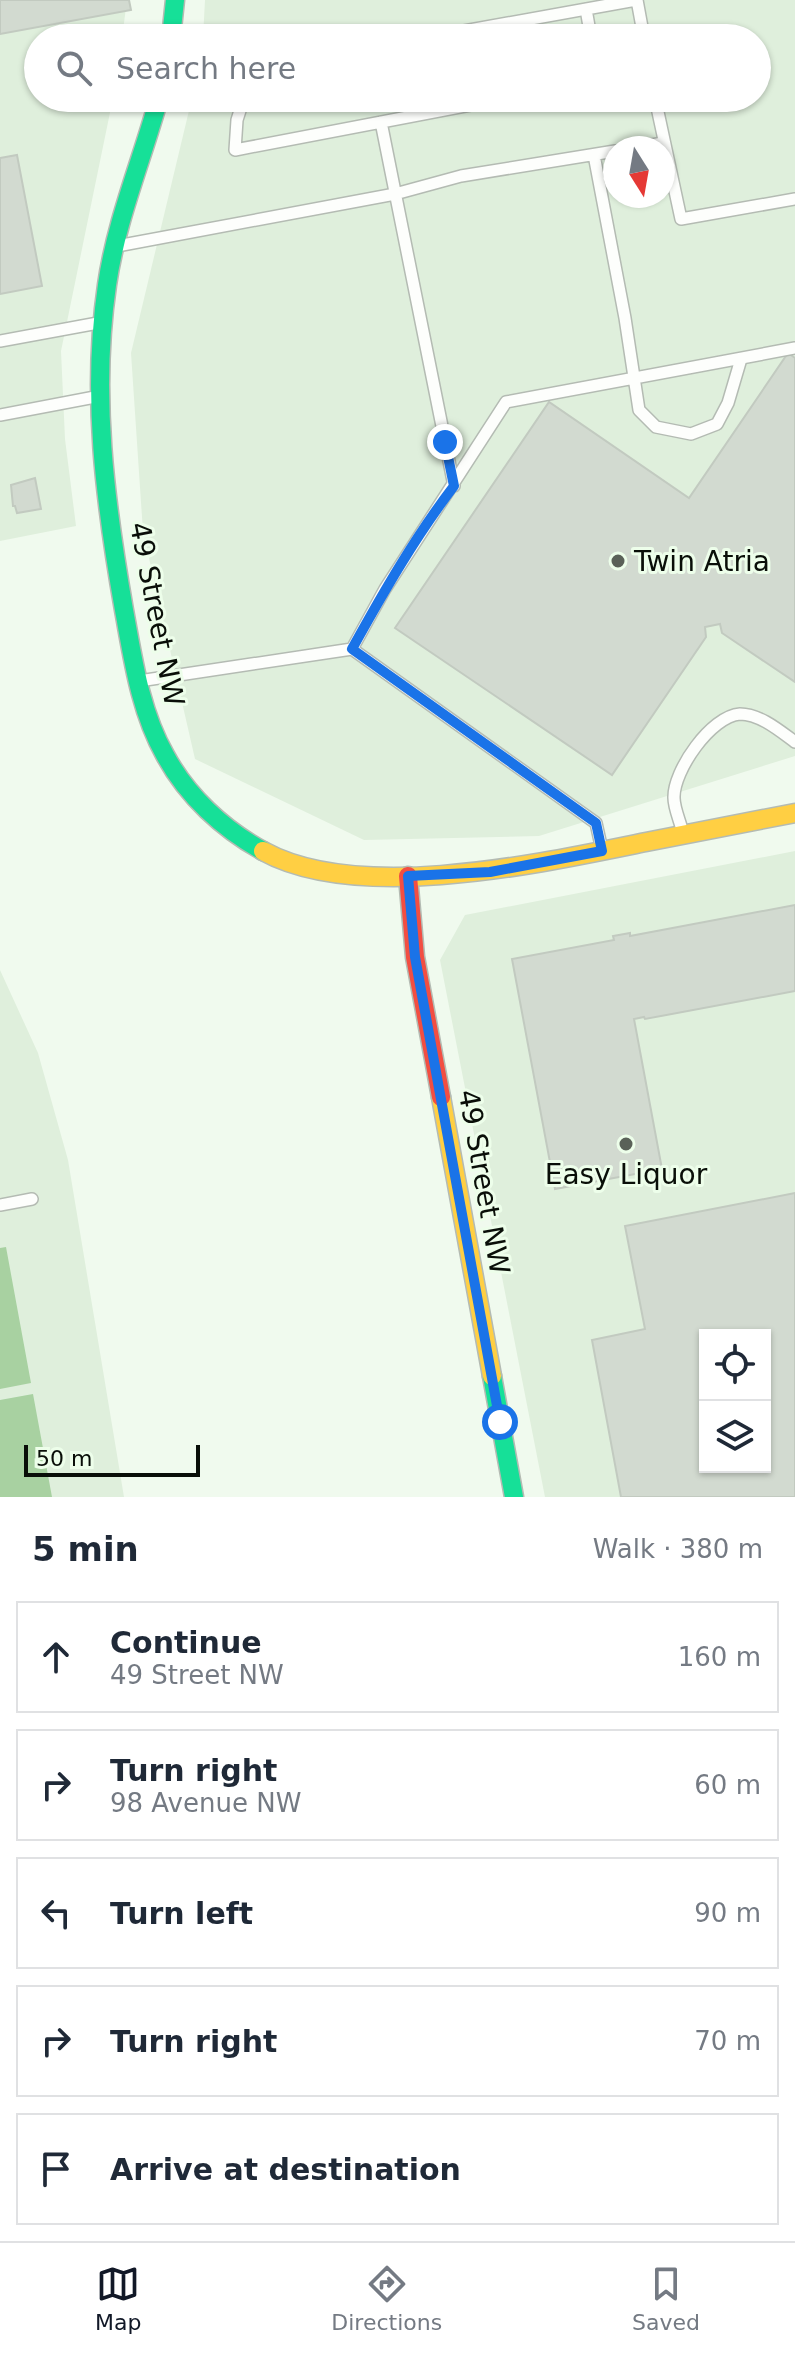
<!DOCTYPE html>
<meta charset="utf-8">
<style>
:root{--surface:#fff;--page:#f2f2f3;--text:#1f2937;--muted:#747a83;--line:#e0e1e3;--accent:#111827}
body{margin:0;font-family:"DejaVu Sans",sans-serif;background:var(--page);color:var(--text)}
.controls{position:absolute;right:24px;bottom:24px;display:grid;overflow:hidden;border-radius:0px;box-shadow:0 2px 6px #0004}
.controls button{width:72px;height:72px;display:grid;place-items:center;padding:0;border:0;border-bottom:2px solid var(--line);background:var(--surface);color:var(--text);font:40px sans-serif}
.compass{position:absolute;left:603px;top:136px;width:72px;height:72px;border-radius:50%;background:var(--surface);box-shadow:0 2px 6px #0004;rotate:169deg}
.scale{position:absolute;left:24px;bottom:20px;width:176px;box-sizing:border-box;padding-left:8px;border:4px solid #090e08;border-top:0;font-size:22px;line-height:28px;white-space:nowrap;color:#090e08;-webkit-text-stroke:6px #edfeea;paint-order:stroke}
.stop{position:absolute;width:24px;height:24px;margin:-18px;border:6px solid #1a73e8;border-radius:50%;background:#fff}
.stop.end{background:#1a73e8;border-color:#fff;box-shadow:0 2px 8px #0008}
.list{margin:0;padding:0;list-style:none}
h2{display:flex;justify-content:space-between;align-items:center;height:104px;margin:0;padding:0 32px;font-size:34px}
h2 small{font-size:26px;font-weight:400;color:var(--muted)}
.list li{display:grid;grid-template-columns:52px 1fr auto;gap:24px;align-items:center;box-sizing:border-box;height:112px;margin:0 16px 16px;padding:0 16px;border:2px solid var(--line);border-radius:0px}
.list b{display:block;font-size:30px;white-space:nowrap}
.list p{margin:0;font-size:26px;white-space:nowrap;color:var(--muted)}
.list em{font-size:26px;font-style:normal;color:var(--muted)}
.icon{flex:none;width:44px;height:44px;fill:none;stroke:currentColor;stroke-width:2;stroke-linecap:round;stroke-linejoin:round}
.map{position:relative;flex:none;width:795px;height:1497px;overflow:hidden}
.search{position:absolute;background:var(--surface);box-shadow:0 2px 6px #0004;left:24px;right:24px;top:24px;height:88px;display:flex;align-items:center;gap:20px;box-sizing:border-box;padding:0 28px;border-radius:44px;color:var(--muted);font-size:30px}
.sheet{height:744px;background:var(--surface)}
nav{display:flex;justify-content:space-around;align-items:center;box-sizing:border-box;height:112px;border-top:2px solid var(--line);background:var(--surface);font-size:22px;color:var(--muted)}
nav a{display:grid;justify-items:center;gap:4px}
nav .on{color:var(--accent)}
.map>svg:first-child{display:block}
.built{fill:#dfefdc;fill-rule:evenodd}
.water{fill:#a8d1a1}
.building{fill:#d2dad0;stroke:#c2cac0;stroke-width:2;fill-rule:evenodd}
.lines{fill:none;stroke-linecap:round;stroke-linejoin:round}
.lane-casing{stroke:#b4bbb3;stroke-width:14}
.fast-casing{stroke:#b4bbb3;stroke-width:21}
.slow-casing{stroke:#b4bbb3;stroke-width:21}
.jam-casing{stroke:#b4bbb3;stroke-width:21}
.lane{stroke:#fdfefc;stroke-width:11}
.fast{stroke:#16e098;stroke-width:18}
.slow{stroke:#ffcf43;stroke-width:18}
.jam{stroke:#f24e42;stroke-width:18}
.route{stroke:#1a73e8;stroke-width:10}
.poi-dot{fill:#5a6158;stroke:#edfeea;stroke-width:3}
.labels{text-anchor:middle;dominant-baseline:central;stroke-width:6;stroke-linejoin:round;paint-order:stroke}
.poi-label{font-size:28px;fill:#090e08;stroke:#edfeea;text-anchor:start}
.street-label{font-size:28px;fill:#090e08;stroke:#edfeea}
</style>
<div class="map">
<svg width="795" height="1497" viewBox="0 0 795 1497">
<rect width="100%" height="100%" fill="#f0faee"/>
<!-- built -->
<path class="built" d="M0,0H127L122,38H38V98H113L61,351L65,439L76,526L0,541Z
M205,0H795V756L539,836L364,840L195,759L143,532L131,353L192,98H757V38H203ZM615,148H663V196H615Z
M795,851V1497H545L440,960L465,915ZM705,1335H765V1467H705Z
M0,970L38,1053L68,1160L124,1497H0Z"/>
<!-- water -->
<path class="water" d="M6,1247L31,1383L0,1389V1248Z
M33,1394L52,1497H0V1400Z"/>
<!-- building -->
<path class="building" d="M0,0H129L131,10L0,34Z
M17,155L42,286L0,294V158Z
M788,353L795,358V682L722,633L720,624L705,627L706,637L612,775L395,628L549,402L689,498Z
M35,478L41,509L17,513L15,506H13L11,485Z
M795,905V991L645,1019L644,1017L634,1019L662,1169L555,1189L512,959L614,940L613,936L630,933V936Z
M795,1193V1497H621L592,1340L645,1329L625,1226ZM705,1335H765V1467H705Z"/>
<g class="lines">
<!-- lane casing -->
<g class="lane-casing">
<path id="lane" d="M637,0L644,38
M586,9L591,38
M425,38L636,0
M244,98L237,120L235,150L507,98
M655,98L681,219L795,199
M381,122L454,486
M634,148L663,143
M594,155L625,318L639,410L656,427L691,434L717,424L728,403L741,359
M117,246L395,194L461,176L615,151
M0,341L98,323
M0,415L95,397
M139,681L352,649
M683,834C681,823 674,809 674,798C673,771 711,716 740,714C760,714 780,731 795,742
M602,850L596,823L352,649L385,589L506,402L795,348
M0,1205L32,1199"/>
</g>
<!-- fast casing -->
<g class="fast-casing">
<path id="fast" d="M171,38L175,0
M159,98C142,160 116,221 107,285C91,394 105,502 124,610C133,659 140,711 165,755C187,796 223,829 263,851
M492,1376L514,1497"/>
</g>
<!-- slow casing -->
<g class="slow-casing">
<path id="slow" d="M263,851C359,904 542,863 646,842C695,832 745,823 795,813
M441,1097L492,1376"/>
</g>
<!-- jam casing -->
<g class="jam-casing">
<path id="jam" d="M408,876L415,957L441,1097"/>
</g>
<!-- lane -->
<use href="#lane" class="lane"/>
<!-- fast -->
<use href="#fast" class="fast"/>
<!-- slow -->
<use href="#slow" class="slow"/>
<!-- jam -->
<use href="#jam" class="jam"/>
</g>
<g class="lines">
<!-- route -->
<path class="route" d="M445,442L454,486C415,537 383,593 352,649L596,823L602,851L490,872L408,876L415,957L500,1422"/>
</g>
<!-- markers -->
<g class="poi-dot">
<circle cx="618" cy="561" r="8"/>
<circle cx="626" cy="1144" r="8"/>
</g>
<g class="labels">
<!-- poi labels -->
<g class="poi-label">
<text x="634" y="561">Twin Atria</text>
<text x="626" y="1174" text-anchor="middle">Easy Liquor</text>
</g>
<!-- street labels -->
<g class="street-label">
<text transform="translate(157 614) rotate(79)">49 Street NW</text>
<text transform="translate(484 1182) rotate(80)">49 Street NW</text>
</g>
</g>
</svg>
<div class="controls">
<button><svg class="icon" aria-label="locate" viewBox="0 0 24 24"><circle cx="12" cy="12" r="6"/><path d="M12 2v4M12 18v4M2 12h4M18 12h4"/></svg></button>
<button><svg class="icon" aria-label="layers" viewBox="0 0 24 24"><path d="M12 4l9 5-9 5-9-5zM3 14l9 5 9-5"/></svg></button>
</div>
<svg class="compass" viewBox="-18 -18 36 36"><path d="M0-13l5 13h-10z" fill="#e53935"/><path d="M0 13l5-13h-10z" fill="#747a83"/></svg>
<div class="scale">50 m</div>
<div class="stop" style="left:500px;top:1422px"></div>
<div class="stop end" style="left:445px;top:442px"></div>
<div class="search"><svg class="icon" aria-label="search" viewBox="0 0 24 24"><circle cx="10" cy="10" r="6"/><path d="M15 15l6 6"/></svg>Search here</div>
</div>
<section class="sheet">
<h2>5 min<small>Walk · 380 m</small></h2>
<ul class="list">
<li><svg class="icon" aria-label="ahead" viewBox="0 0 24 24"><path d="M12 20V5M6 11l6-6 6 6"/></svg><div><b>Continue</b><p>49 Street NW</p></div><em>160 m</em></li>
<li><svg class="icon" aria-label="right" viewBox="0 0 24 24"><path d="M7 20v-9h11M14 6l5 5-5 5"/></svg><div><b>Turn right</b><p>98 Avenue NW</p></div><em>60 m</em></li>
<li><svg class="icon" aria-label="left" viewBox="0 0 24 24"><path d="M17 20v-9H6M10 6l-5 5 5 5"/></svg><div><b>Turn left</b></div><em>90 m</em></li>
<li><svg class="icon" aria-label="right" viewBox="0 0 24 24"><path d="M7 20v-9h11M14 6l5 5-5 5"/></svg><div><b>Turn right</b></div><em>70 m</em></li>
<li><svg class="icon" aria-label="arrive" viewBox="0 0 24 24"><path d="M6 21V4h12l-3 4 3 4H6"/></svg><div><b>Arrive at destination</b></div></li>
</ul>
</section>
<nav>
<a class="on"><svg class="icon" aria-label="map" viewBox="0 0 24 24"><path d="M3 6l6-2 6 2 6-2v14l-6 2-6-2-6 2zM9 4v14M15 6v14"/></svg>Map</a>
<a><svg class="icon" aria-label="directions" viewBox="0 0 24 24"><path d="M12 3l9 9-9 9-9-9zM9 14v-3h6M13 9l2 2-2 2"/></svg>Directions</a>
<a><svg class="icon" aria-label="saved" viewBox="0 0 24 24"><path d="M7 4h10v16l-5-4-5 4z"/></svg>Saved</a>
</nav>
